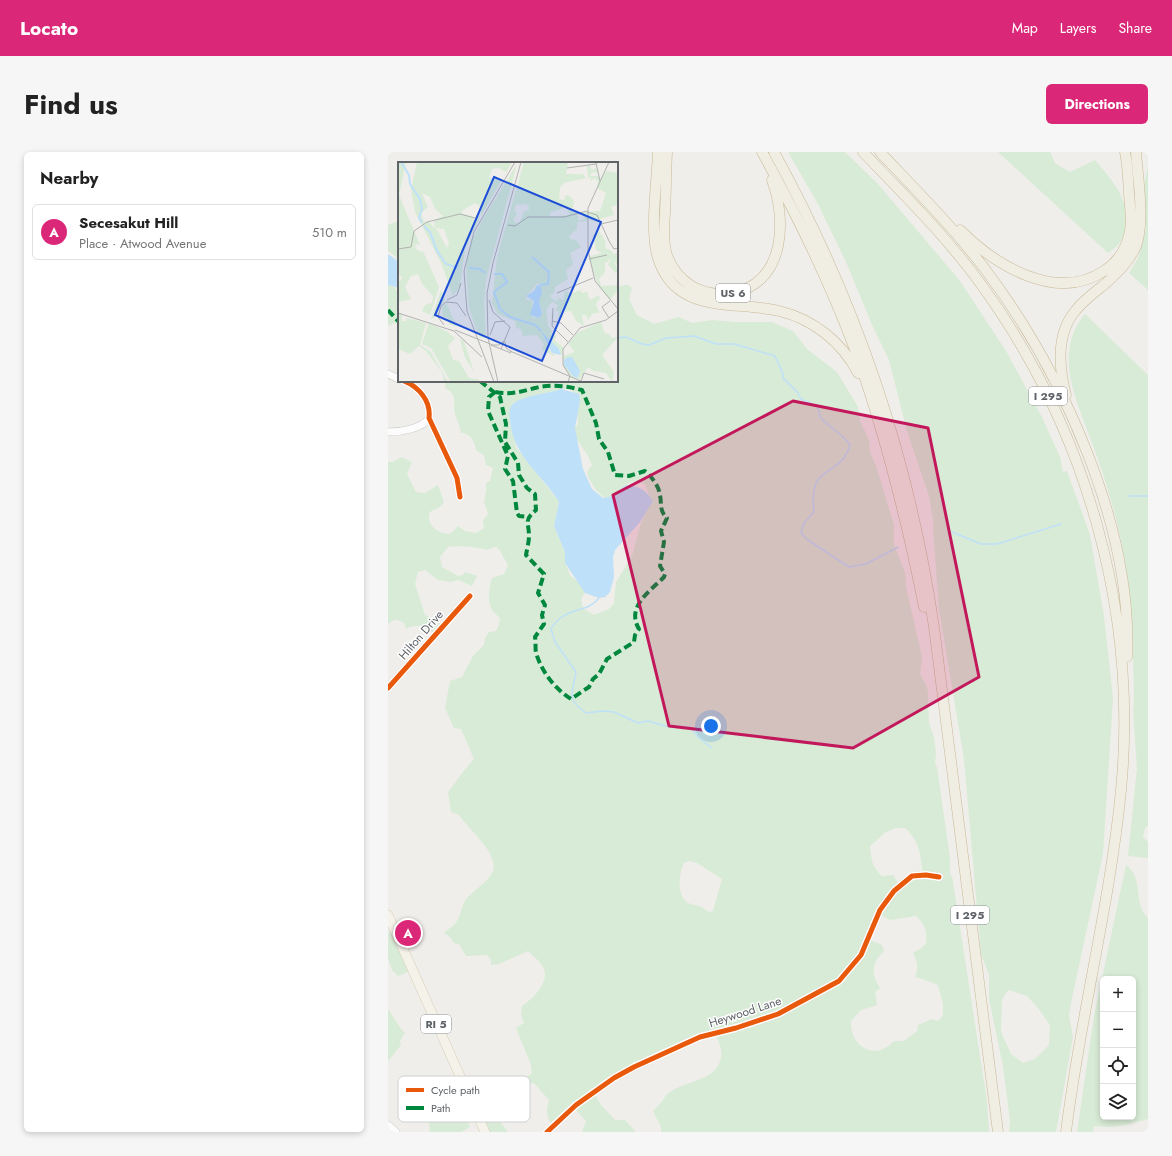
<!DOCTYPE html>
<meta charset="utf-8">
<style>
:root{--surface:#fff;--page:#f6f6f6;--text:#222;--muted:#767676;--line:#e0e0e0;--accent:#db2777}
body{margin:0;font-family:Jost,sans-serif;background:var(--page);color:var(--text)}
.controls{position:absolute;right:12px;bottom:12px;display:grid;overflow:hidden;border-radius:6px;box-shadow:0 2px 6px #0003}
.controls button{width:36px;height:36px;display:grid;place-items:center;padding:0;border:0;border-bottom:1px solid var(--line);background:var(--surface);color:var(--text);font:20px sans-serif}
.you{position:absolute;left:323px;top:574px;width:14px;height:14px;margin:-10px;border:3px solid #fff;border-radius:50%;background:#1a73e8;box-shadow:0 0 0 6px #1a73e833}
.badge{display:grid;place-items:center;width:26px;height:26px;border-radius:50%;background:var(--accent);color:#fff;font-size:13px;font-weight:700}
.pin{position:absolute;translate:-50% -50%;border:2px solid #fff;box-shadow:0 1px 4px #0006}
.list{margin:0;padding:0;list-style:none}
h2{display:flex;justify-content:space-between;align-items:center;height:52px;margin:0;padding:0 16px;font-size:17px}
h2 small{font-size:13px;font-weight:400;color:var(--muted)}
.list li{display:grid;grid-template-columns:26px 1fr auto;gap:12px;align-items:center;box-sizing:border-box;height:56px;margin:0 8px 8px;padding:0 8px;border:1px solid var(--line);border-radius:6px}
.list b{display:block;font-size:15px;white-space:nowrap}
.list p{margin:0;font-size:13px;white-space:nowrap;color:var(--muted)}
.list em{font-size:13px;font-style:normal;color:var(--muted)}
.icon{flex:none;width:22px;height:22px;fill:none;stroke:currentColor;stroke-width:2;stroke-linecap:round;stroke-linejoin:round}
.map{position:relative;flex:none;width:760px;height:980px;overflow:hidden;border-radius:6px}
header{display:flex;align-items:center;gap:24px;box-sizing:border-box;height:56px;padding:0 20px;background:var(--accent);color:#fff}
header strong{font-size:19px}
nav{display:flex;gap:22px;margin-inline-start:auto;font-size:14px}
.intro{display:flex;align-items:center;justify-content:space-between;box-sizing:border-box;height:96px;padding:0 24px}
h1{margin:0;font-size:28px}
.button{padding:10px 18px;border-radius:6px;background:var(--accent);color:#fff;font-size:14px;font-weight:700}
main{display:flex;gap:24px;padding:0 24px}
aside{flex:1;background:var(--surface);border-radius:6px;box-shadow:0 2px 6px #0003}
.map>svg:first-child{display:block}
.green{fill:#d8ebd6;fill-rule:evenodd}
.water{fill:#bfe0f9}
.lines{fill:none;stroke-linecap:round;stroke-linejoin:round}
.stream{stroke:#bfe0f9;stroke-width:1.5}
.minor-casing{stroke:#cbcccc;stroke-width:8}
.major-casing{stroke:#d7ceb8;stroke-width:10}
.highway-casing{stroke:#c8b996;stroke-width:11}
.minor{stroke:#fdfcfc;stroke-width:7}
.major{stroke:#f4f2e9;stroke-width:9}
.highway{stroke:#f0ede3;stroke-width:10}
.quiet{stroke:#00873e;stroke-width:4;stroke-dasharray:8 4;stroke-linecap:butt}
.cycleway-casing{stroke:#fff;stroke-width:8}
.cycleway{stroke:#e8590c;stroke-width:5}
.marked{fill:#c2185b;fill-opacity:0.2;stroke:#c2185b;stroke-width:3;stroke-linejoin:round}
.labels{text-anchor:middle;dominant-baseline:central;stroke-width:3;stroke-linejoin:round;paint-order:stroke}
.shield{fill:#fff;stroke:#8f9295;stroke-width:1}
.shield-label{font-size:11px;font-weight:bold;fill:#5f6368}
.street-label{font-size:12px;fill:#5f6368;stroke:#fff}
.inset-river{fill:none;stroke:#bfe0f9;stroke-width:2}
.inset-road{fill:none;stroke:#b1b2b2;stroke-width:1}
.view{fill:#1d4ed8;fill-opacity:0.15;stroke:#1d4ed8;stroke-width:2}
.inset-edge{fill:none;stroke:#5f6368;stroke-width:2}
.key{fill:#fff;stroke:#cfd0d2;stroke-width:1}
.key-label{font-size:11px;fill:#5f6368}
</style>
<header>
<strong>Locato</strong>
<nav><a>Map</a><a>Layers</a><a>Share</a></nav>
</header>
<div class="intro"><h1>Find us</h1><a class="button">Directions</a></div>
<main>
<aside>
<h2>Nearby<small></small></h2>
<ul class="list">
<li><span class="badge">A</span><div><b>Secesakut Hill</b><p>Place · Atwood Avenue</p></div><em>510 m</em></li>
</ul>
</aside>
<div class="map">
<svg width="760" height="980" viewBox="0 0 760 980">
<rect width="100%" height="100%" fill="#efeeea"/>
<!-- green -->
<path class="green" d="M400,0H457L490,32L572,129L618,199L654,265L672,305L675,320L679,319L702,383L716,464L725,546L715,702L684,846L681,863L685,885L668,980H621L622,969L615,914L601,847V823L593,802L576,607L551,457L545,374L546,373L541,344L519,279L501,208L485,175L458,110L430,52ZM621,838L639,844L650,856L662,873L661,893L647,907L635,911L623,902L613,880L614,848L618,841Z
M610,0H662L667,11L682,20L707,8C723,27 742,47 738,74C736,87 731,94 720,101Z
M760,13V138L741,121L750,106L758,76L756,34Z
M11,69V107L0,99V73Z
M0,131C16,139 11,156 11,172L6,171L0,174Z
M237,133H241L244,136L241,147L249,163L266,172L291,165L304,171L325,168L347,170H384L405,179L419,197L449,220L470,255L472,269L481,288L482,300L488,314L506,373V392L517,421L518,435L534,505L532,522L539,535L540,542L541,571L546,585L548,601L547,612L549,615L562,706V723L564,724L599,949L601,980H273V975L265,959C268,956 273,951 275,948C277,946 277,944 278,943C294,928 328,931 333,906C335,898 330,889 328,882L245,916L206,941L213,953L227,968H237L248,980H194L198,969L186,956L165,974C158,966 158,959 161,948L146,931C138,931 130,935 125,942L127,950C118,950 115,956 108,959L109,966L120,980H97L85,950L144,922L143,913L128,876L136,871L133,863L134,854C145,847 163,829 155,815C152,809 145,804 140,799L111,812L103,813V808L99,803L78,804L71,792L66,791L62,785L56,781C60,777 66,774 69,769C73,763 73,755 77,749C85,738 98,732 104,721C114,704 80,677 71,663L63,660L60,640C69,629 76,617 86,607L73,577L66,576L57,556L62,529L74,525L85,504L96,493L97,486L101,480L108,479L111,473L112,467C110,463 108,463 106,460C98,452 101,435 104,426L116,422L120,413L112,399L108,395L98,398C93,395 65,393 60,395L52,405L54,415L70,424L75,423L77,420L89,424L84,434L70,428L63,430L50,428L37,418L30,420L27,432L37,463L46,467L55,474L47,483C38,475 30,470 18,477L16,471C10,467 6,467 0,472V310H5L14,305L24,310L19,322L28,340L37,341L50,333L56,350L52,355L42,360C37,372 50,382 62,382L70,374L77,379L88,381L96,376L95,368L100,362L96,350L98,339V331L102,329L105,316L98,313L96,303L89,299C86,291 84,281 73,281C72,274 69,268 67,262C64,250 71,243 57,236V229H229V135ZM183,236L187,245L190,270L189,274L183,278L200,304L204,313L199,320C201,329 210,343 219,347C233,340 240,323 257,332L262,346L259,358L253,371L244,404L228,430L226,451L221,457L206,463L195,456L193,448L197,440L193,433L182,423L177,411V400L166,374L171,350L128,295L124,252C134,246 171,237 183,236ZM508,676H517C533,691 532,703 535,723L523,725L511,733L505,723L494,724C484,715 483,707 482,694L498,680ZM301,709L309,711L334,727L325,759L321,760C318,758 316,756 313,755C309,753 304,753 300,751C288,743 291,721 296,711ZM491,762L502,768L528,764C537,772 539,779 538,791L532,797L525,801C529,809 531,815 527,825C536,827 542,830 550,833L555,852V864L550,869L544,867L530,873L529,879L516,889H506C488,909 462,896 463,869L473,858L489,853L487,840L492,836C483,822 483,811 496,799L494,793L482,788Z
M697,162L760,223V674L757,676L755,685L760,690V706L740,704L749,616L745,559L746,549C745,496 744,441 733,389C726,356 716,322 704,291C695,266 684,242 681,216C679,196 684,177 697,162Z
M738,713C757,727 744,751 760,766V967C739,972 728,977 706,974L705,980H689L706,864ZM715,827H745V965H715Z
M6,776L24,818L10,824L4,818L0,806V781Z
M0,857C6,865 9,873 17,881L12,889L13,893L0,909Z
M76,963L82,975L73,980H42L41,970L53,966L62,968Z"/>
<!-- water -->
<path class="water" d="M0,102L11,110V136L0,133Z
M173,237L191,242L192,249L187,276L195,317L204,337L215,346L222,345L238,333C251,334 258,338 265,349L252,370L227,398L225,405L226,425L222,440L217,445L211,446L197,441L177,411V400L166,374L171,350C153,321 125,305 122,268C121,262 121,254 126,251C137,243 159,242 173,237Z"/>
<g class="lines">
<!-- stream -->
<path class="stream" d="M229,186L238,185L254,192L261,193L278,186L306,184L328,192H346L387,204L395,222V226L410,241L413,247L429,254C432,258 430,262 433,266C442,276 455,282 462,293C451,329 420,308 426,360L416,371L413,381L420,388L461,415L478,412L510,395
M169,229L173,237
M741,344H760
M564,380L593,392H609L673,372
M211,446C199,462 176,454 163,477L167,490L188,520C185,540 177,547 198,561L215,559L226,560L250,571L260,569L277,574L302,575L311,586L324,596"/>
<!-- minor casing -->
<g class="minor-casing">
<path id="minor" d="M0,222L11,227
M16,229C31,235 43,249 41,266L69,326L72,345
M0,280C12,280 34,277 41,266
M0,536L82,444
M0,973L8,980
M159,980L188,953L226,926L246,915L312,885L348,876L390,862L451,829L473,803L492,758L506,739L524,724L538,723L551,725"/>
</g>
<!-- major casing -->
<g class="major-casing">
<path id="major" d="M0,763L97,980"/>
</g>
<!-- highway casing -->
<g class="highway-casing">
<path id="highway" d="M270,0C269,27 262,78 269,103C286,164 345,148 391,159C425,167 454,190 470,221
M279,0C278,20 278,40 277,61C276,73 275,87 278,100C282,115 292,127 305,135C319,142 334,144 349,140C398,127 398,66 384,28
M374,0C410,65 443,133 469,203C498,285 519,370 536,455
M386,0C469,151 521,305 546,475L610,980
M475,0C517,44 560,86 595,135C699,279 750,461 733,638C722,753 692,865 678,980
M492,0C528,38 565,75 597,117C674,219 745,375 739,505
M572,78C607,113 668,151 716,119C730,110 739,95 742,79C744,67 742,54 741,42C740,28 740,14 737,0
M678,243C671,216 668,181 688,158C696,148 707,140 717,132C730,120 741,110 748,94C757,70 750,27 748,0"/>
</g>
<!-- minor -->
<use href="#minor" class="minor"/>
<!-- major -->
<use href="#major" class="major"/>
<!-- highway -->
<use href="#highway" class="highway"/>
<!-- quiet -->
<path class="quiet" d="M0,158L11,170
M92,229L112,245L118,272L117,290L130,311L131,323L139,336L147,342L148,358C135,369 141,370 141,384C141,390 139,397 138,403L156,422L150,441L157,453L154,463L156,472L147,485C148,490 147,496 148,501C154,520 166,536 183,547L201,535L205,527L211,522L219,507L246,490L247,483L251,477C238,455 261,440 276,425L277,422L272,414L276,390L273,379L279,366C271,359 274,352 272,343C271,334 263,324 257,319L241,324L227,323L220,300L211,287L208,271L194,238C179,234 162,232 147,236C132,240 122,243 107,240
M107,240L101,245L100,259L120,304L117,317L125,329L129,361L131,364L140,365"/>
<!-- cycleway casing -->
<g class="cycleway-casing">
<path id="cycleway" d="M16,229C31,235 43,249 41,266L69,326L72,345
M0,536L82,444
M159,980L188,953L226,926L246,915L312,885L348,876L390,862L451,829L473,803L492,758L506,739L524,724L538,723L551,725"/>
</g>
<!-- cycleway -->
<use href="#cycleway" class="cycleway"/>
</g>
<!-- marked area -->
<path class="marked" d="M405,249L540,276L591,525L465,596L281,574L225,343Z"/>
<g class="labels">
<!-- shield labels -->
<g class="shield">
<rect x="328" y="132" width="34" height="18" rx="3"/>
<rect x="641" y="235" width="38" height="18" rx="3"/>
<rect x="563" y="754" width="38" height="18" rx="3"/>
<rect x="33" y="863" width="30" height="18" rx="3"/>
</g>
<g class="shield-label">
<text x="345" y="141">US 6</text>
<text x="660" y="244">I 295</text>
<text x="582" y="763">I 295</text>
<text x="48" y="872">RI 5</text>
</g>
<!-- street labels -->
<g class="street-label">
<text transform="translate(33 483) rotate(-49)">Hilton Drive</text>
<text transform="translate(357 860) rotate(-18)">Heywood Lane</text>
</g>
</g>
<!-- overview -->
<g transform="translate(10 10)">
<rect width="220" height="220" fill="#efeeea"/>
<path d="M0,0H8L1,33L22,83L18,82L17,86L23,90L25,89L41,125L32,153L24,149L27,143L34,141L35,134L24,122L20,112L13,114L7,125L13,137L0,140V121L4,116L0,109ZM19,0H114L83,54V45L77,41L64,49V52L74,54L76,58L78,52L82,55L67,87L62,124L55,134L44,103L17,50L13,28ZM101,6L108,10L103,19L91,15L94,7ZM24,31L32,35L37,47L45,54L36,58L37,66L46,67L51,81L49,86L40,69L30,59L26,60L23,51L30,45ZM126,0H170L168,12H185L188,16L166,21L162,25L161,37L166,38L168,33L172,34L176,40L174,50L180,52V59L187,57L184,50L202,49L208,31L199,26L200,20L197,16L192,19L193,15L190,16L189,4L191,3L194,8L198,6L199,11L194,10L192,14H201L202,19L208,9L220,11V42L213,45L216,53L195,59L191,58L192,52L189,59L179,60V67L171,74L172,77L178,78L183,85L172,91L175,102L168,108L170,117L157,125L156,131L152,133L153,136L159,139L161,137L157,134L165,138L167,128L172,132L182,128L184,131L190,129L189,131L192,138L201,133L202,136L198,142L200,149L203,150L194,152L190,158L188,153H184L186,164L178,159L173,149L166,150L164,156L160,155L161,149H157L160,143L155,140L152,142L148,148L150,164L154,169L153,174L159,173L156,178L166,186L163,193L161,192L162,188L144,171L154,192H158L156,194L144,188L146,182L139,173L125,174L123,167L118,166L117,159L100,152L94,141L99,95ZM127,42L131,44V48L126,49L121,62L115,59L119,51L116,48L118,43ZM165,43H167L172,53L151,55L153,50L164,47ZM143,121L141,139L144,149L142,156L134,155V137L129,138L128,135L139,122ZM119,2L88,118L86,139L88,176L81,175L71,146L68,103L74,78L85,57ZM201,69L208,80L207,86L214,89L215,92L220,91V103L216,99L220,109L217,111L210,102L214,96L207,101V110L201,117L203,124L220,123V128L212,138L201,125L190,95L204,91L198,88L195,73ZM43,128L47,137L36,156L33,157ZM48,141L59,165L51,162L49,155H45L44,145ZM0,151H4V159H8L9,156L28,161L22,183L32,189L50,220H45L46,216L43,209L28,189L21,184L12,192L0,187ZM203,160L207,172L210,171L214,176L220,175L204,193L216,210L214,220L208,211L195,209L190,205L182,217L173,215L166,205L165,194L177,190L170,182L179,171ZM31,161L48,169L57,176L50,184L55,198L61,199L71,216L80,217L81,220H53L33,186L24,182ZM62,177L66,179L76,210L67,196Z" fill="#d8ebd6" fill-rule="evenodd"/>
<path d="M139,123L143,125L144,130L141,139L144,152L141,156L132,153L136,139L128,134L136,129ZM143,169L161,187L163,193L154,191ZM170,195H174L182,209L179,216L175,214L166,203V198Z" fill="#bfe0f9"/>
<path class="inset-river" d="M3,0L11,13L12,22L22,37L24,47L21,56L24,61M26,64L32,70L39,89L48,102L60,106M134,95L151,110L150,122L141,123M71,106L82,107L87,111M96,112H104L109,120L96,130L102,147L112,155L137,163L143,169"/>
<path class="inset-road" d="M211,0L190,46V88L197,119L220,147M198,1L202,19M169,6L198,2M189,50L199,53L211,79L216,87L220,86M203,62L220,58M110,63L117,64L130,55H166L189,49M0,87L13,85L16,69L29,60L62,52L77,56M191,97L209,93M159,131L195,116M49,138L59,133L63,121M91,138L95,150L112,165L103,187M155,146L154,164L170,180M0,151L56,169L84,195M211,156L204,145L212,139M154,159L163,161L175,173M46,163L40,155L43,144L48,140L59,141L68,154M57,168L95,183H101L106,179M92,173L97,160L107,159M107,180L108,186L114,190M93,183L113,191M112,189L185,220M183,219L186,211L206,217M96,220L69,149L66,109L76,70L117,0M100,220L90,176L89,131L95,101L123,0M170,220L172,214L165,203V187L182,166L208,158L220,149"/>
<path class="view" d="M96,15L203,60L144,199L37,153Z"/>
<rect width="220" height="220" class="inset-edge"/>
</g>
<!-- legend -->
<rect x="10" y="924" width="132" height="46" rx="6" class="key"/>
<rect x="18" y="936" width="18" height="4" fill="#e8590c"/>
<rect x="18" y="954" width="18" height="4" fill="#00873e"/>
<g class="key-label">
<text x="43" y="942">Cycle path</text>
<text x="43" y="960">Path</text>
</g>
</svg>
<div class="controls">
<button>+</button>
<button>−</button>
<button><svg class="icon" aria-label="locate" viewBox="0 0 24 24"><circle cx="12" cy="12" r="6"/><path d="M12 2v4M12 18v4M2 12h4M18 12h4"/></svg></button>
<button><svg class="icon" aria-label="layers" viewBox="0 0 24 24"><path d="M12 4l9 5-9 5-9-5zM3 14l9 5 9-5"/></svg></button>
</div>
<div class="you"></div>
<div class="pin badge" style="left:20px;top:781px">A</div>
</div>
</main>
